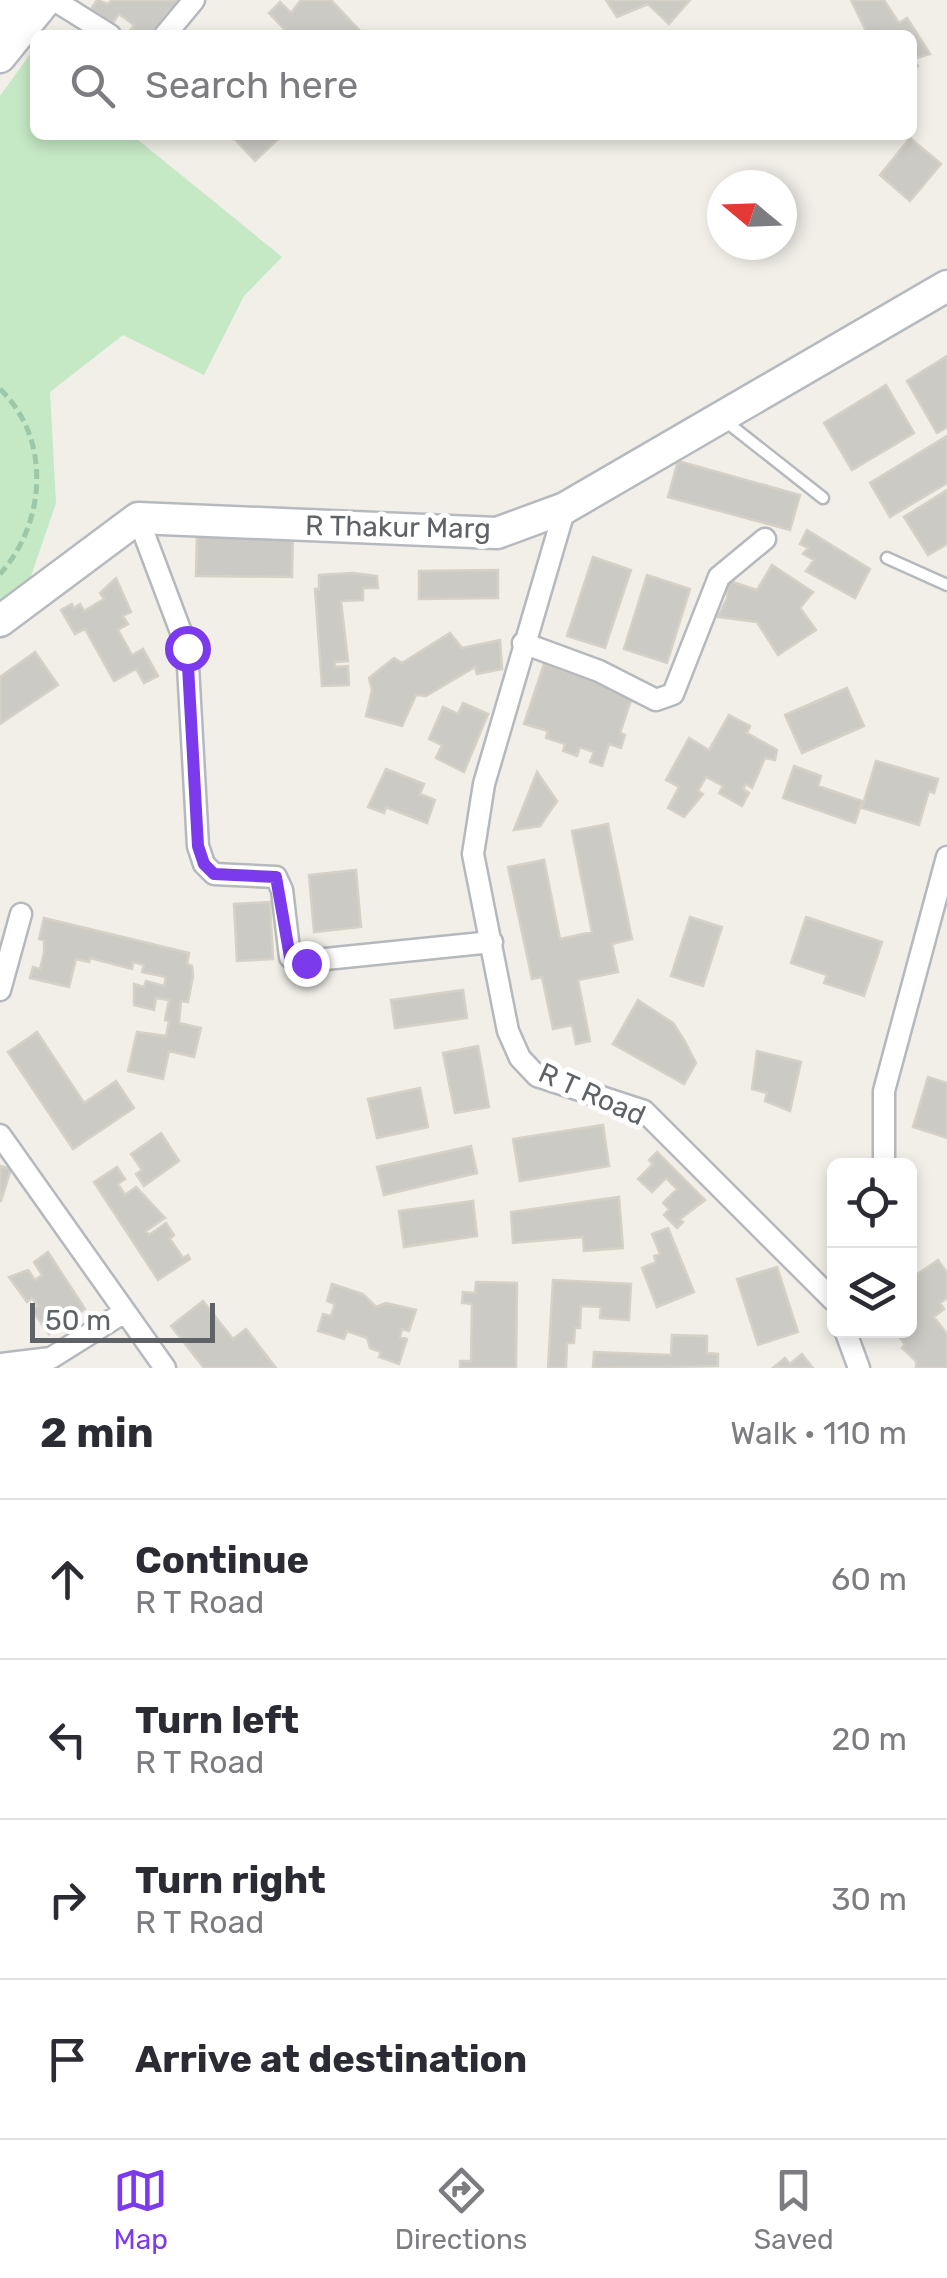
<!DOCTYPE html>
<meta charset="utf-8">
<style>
:root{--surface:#fff;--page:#f2f2f3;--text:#2b2b33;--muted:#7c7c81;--line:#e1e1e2;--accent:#7c3aed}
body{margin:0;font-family:Rubik,sans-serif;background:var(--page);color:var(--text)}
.controls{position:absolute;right:30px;bottom:30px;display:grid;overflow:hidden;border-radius:15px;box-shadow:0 5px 15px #0003}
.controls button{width:90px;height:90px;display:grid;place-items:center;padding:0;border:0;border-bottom:2px solid var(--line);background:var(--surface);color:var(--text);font:50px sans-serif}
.compass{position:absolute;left:707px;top:170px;width:90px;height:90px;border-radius:50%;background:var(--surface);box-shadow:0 5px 15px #0003;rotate:289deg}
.scale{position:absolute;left:30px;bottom:25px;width:185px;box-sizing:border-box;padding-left:10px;border:5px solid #5f6368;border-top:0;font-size:28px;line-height:35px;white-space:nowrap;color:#5f6368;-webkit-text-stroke:8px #fff;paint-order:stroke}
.stop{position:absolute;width:30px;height:30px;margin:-22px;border:8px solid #7c3aed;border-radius:50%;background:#fff}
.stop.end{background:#7c3aed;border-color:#fff;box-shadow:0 2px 10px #0008}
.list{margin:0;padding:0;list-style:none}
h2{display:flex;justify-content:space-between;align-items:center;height:130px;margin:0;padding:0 40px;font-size:42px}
h2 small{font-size:32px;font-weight:400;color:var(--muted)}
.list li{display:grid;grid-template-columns:65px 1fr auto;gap:30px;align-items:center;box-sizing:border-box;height:160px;padding:0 40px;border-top:2px solid var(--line)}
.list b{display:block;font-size:38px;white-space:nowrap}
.list p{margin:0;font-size:32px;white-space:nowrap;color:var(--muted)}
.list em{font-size:32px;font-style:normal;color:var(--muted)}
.icon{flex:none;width:55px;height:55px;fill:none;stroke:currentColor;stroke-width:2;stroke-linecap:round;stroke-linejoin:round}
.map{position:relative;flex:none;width:947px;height:1368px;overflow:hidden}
.search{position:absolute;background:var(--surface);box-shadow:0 5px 15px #0003;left:30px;right:30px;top:30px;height:110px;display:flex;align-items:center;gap:25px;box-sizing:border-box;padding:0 35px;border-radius:15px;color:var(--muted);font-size:38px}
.sheet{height:770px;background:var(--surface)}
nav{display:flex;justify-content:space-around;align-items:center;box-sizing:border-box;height:140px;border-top:2px solid var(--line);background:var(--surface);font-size:28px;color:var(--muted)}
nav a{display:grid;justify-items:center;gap:5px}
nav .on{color:var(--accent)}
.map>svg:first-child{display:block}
.green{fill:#c5e8c5}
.building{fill:#cccac5;stroke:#d6d1c6;stroke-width:2.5}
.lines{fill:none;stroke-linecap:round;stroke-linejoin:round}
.lane-casing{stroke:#b5b8bc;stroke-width:15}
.street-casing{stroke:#b5b8bc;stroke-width:25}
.secondary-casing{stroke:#b6babf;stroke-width:35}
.path{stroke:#9cc7a9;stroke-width:5;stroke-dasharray:10 5;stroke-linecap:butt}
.lane{stroke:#fff;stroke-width:10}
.street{stroke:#fff;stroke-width:20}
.secondary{stroke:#fff;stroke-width:30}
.route{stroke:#7c3aed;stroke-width:12}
.labels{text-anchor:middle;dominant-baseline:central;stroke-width:10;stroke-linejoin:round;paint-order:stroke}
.street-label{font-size:28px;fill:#5f6368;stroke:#fff}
</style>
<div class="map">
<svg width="947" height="1368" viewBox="0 0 947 1368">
<rect width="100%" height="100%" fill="#f1efe8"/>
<!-- green -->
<path class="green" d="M31,53L35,135H132L282,257L244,296L204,375L123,335L50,392L56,503L30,579L0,601V96Z"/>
<!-- building -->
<path class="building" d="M97,0L108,4L112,0H176L182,5L176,15L170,10L151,35H127L134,25L119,14L112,24L91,9Z
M301,0H331L364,35H290L269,13L280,2L291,13Z
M606,0H690L669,24L648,4L617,17Z
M851,0H884L899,23L907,18L930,54L913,59L918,66L912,70V35H868Z
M231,135H282L255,161Z
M910,138L941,164L910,201L880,175Z
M947,356V427L937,433L907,381Z
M886,385L914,433L852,470L824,423Z
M947,436V483L890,517L870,483Z
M678,461L800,495L790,530L668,497Z
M947,490V544L928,555L904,517Z
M197,528L293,529L292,577L196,576Z
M807,530L870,569L855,598L806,571L814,560L803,554L808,548L800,544Z
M593,557L631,570L605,648L567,636Z
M772,565L813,592L800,608L816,630L778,655L757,622L718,617L727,598V580L757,590Z
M498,570V598L419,599V571Z
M353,573L377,576L378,588H363V600L341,601L348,661L335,662V667L348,666L349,685L322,686L315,589H319V575Z
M647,575L690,589L667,663L624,649Z
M116,578L131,612L123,616L128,624L118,630L132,655L143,649L158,676L144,683L136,669L114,681L85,629L75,634L61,610L72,604L74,608L80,604L84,611L104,599L100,593Z
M450,633L462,648L500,640L502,669L477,674L475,667L426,696L416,695L402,726L366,716L372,690L369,678L394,658L402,663Z
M35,652L58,685L0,724V677Z
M544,664L633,694L620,733L625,735L621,748L609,744L602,766L590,762L594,752L580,747L577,756L563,751L565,744L546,738L548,731L524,724Z
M847,688L864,726L802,753L785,715Z
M463,703L488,714L464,772L436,758L442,745L429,739L443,707L458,714Z
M729,715L750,726L747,733L777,750L775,760L765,758L752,788L746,784L743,789L749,793L742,806L719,793L723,786L706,777L698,791L703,794L684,817L668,808L679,787L666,780L689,738L709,750Z
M876,761L938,779L934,793L929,791L919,825L862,808Z
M794,766L821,776L818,786L862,801L855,823L783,798Z
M386,769L424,784L420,794L435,800L427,823L386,807L384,813L368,807Z
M537,772L557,801L540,826L514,830Z
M608,824L632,939L612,944L618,972L578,980L590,1041L576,1044L572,1025L553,1029L542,977L532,979L508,867L544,860L560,939L592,932L572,831Z
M356,870L361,927L314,932L309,875Z
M270,902L273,959L237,961L234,904Z
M690,917L722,927L703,986L671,976Z
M806,917L882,942L864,996L824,983L827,975L791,963Z
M44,918L189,953L187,964L192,966L193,976L188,1002L181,1001L179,1023L201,1028L194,1057L169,1051L163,1079L128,1071L137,1032L166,1036L169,1021L165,1020L169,1000L156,998L154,1010L134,1005V984L144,987L146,981L164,986L166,977L142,972L144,965L133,962L132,969L90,958L89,962L76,959L69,987L30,978L33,967L40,969L44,953V940L39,939Z
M463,990L467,1018L395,1028L391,1000Z
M638,1000L673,1023L684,1040L696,1063L684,1084L613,1044Z
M37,1032L84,1103L116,1081L134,1108L73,1149L8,1052Z
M478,1046L489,1107L455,1113L443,1053Z
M757,1051L801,1062L790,1111L765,1101L767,1093L752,1089Z
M928,1077L947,1083V1138L913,1127Z
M420,1088L428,1127L377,1138L368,1099Z
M603,1125L609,1166L520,1181L513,1139Z
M161,1133L179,1161L144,1186L136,1174L142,1170L131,1154Z
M471,1146L477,1173L384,1195L377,1167Z
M657,1152L705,1200L680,1219L683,1222L677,1228L664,1215L669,1209L663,1203L677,1189L666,1178L652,1192L638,1179L653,1164L649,1160Z
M0,1166L11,1169L1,1201H0Z
M117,1167L125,1179L118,1184L125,1195L136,1187L165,1218L146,1231L149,1235L166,1223L174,1235L170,1239L183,1258L188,1255L190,1259L158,1280L94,1182Z
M619,1197L623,1248L584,1251L583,1237L513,1243L511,1212Z
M473,1201L477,1236L404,1247L399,1211Z
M668,1228L694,1292L657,1307L642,1268L656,1262L654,1256L660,1254L652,1234Z
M48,1252L85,1309L73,1317L69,1311L54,1321L59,1327L49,1334L32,1310L38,1306L32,1298L27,1302L9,1277L28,1270L35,1280L42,1275L34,1262Z
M938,1260L947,1273V1298L940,1303L944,1309L934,1317L947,1334V1368H916V1361L902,1348L905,1345L895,1330H910V1279Z
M777,1267L798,1332L758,1345L737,1279Z
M553,1280L631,1284L629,1320L600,1318L601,1307L581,1306L580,1328H575L574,1343H567L566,1368H548Z
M476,1282L517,1283L516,1368H460V1361H471L472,1304L462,1303L463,1292L475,1293Z
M332,1284L363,1294L376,1307L386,1303L416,1310L409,1331L402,1329L400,1337L407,1339L399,1364L379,1357L381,1352L370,1348L367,1338L347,1331L344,1339L318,1331L323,1314L331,1316L335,1304L327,1301Z
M203,1301L233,1339L246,1329L276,1368H204L171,1326Z
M672,1335L707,1336V1353L718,1354V1366L593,1368L594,1352L671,1355Z
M802,1354L813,1368L774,1367L785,1358L790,1364Z"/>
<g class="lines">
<!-- lane casing -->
<g class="lane-casing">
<path id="lane" d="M724,420L823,498
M887,558L947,585"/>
</g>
<!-- street casing -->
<g class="street-casing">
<path id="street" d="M54,0L110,35
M165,35L194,0
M565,508L484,784L473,854L508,1031L520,1058L537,1076L644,1111L833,1300
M138,518L187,648L198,846L204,864L214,874L276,877L282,890L290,957L296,962L492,942
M523,643L599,671L656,700L673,694L719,577L765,539
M0,990L21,914
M0,1135L165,1368
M884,1166V1091L947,857
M845,1330L859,1368
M0,1364L51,1358L123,1313"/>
</g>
<!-- secondary casing -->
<g class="secondary-casing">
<path id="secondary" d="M0,23L19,0
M0,57L46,0
M0,621L138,518L497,533L565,508L947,286"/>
</g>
<!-- path -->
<path class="path" d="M0,389C52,439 46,523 0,574"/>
<!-- lane -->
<use href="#lane" class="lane"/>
<!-- street -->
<use href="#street" class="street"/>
<!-- secondary -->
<use href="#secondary" class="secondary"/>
</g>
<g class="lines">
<!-- route -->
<path class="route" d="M187,648L198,846L204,864L214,874L276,877L290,957L306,963"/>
</g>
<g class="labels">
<!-- street labels -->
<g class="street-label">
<text transform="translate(398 527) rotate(1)">R Thakur Marg</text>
<text transform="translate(592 1094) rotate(24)">R T Road</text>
</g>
</g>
</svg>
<div class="controls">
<button><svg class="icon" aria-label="locate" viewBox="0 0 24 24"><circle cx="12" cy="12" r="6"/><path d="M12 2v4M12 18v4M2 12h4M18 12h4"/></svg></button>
<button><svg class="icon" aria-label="layers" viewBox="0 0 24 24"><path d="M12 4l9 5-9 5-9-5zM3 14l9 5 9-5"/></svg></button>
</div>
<svg class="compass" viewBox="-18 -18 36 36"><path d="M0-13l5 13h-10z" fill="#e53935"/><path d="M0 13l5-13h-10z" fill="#7c7c81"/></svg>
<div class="scale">50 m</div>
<div class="stop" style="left:187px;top:648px"></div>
<div class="stop end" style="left:306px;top:963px"></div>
<div class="search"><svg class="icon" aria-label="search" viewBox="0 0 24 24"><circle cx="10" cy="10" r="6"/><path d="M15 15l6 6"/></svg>Search here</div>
</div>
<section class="sheet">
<h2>2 min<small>Walk · 110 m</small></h2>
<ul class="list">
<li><svg class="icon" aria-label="ahead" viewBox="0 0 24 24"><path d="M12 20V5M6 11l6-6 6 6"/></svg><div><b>Continue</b><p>R T Road</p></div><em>60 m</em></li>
<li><svg class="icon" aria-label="left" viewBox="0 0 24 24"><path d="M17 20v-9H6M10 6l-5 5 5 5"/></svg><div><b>Turn left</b><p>R T Road</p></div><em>20 m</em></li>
<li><svg class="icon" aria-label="right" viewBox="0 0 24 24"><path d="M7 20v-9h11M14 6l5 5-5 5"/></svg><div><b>Turn right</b><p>R T Road</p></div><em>30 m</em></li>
<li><svg class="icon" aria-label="arrive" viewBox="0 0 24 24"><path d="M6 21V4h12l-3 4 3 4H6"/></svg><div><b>Arrive at destination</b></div></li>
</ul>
</section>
<nav>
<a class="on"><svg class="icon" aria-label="map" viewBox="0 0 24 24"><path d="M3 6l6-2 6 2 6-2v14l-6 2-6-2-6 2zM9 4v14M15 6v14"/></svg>Map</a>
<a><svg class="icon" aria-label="directions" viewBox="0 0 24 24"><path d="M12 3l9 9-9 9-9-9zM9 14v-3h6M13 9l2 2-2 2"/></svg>Directions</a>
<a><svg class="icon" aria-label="saved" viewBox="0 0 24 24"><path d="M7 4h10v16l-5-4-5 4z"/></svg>Saved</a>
</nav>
